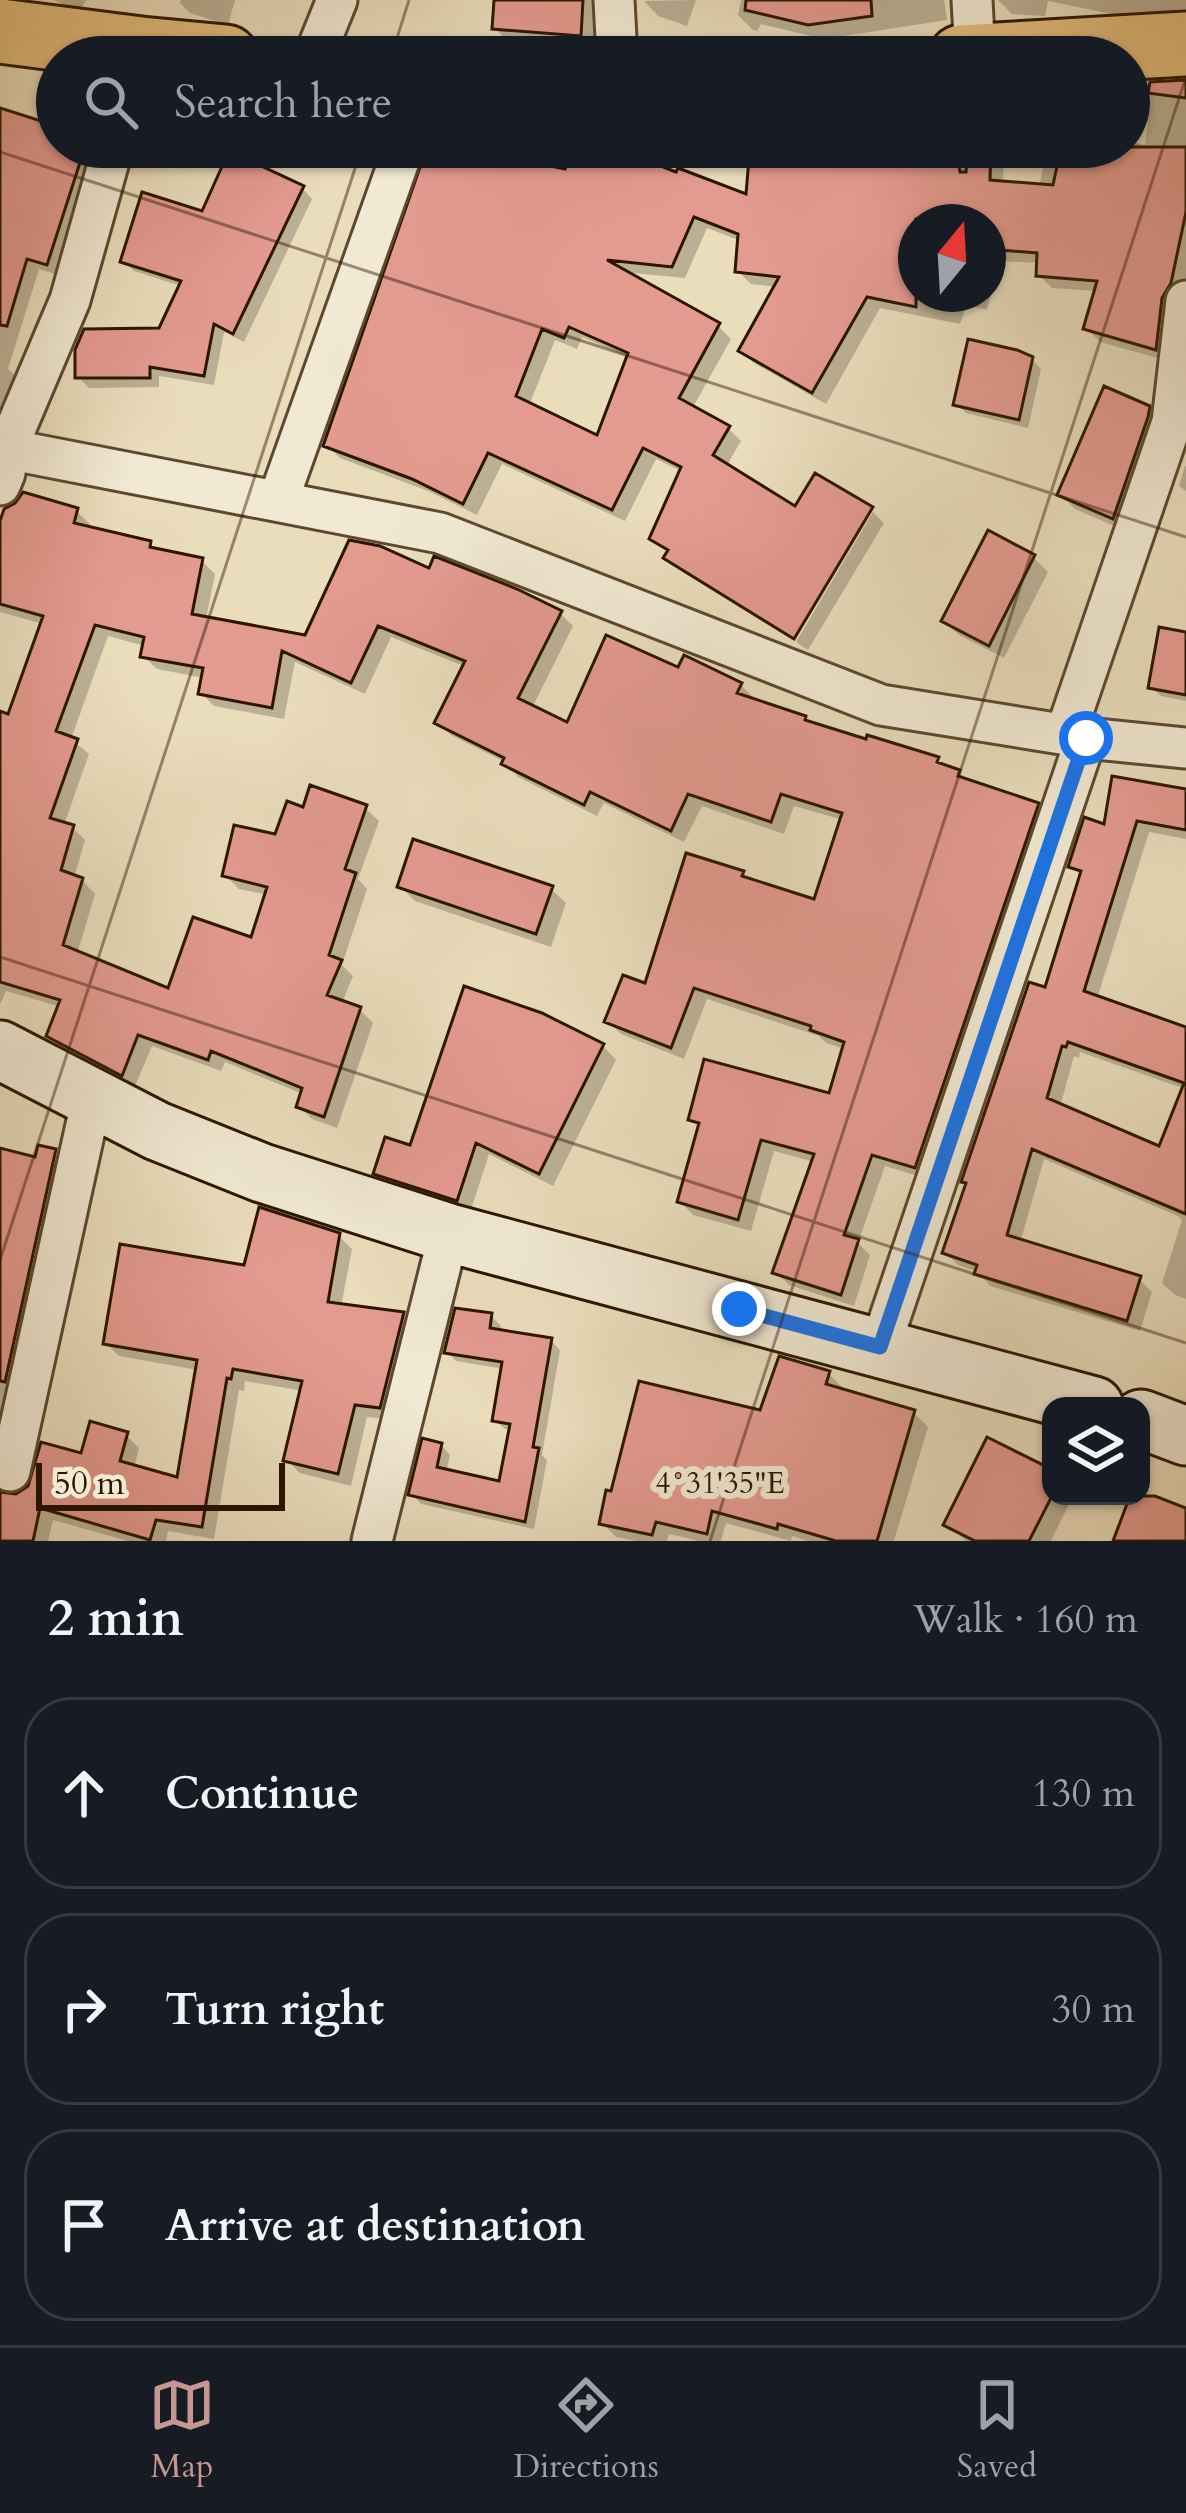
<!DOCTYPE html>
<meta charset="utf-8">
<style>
:root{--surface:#171b24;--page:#242831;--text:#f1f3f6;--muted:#9ea1a6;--line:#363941;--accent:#c59692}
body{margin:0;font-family:Cardo,serif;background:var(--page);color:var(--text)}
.controls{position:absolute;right:36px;bottom:36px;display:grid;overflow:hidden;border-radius:24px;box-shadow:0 3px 9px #0004}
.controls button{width:108px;height:108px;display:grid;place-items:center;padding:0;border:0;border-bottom:3px solid var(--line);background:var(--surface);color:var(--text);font:60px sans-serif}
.compass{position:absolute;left:898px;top:204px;width:108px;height:108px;border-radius:50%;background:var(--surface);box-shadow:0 3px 9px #0004;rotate:18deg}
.scale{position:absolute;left:36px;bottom:30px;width:249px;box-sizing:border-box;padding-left:12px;border:6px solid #2c1601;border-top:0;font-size:33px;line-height:42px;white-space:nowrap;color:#2c1601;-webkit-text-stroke:9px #f1e9d3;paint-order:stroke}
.stop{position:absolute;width:36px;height:36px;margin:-27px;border:9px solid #1a73e8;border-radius:50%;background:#fff}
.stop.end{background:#1a73e8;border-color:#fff;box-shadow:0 3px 12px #0008}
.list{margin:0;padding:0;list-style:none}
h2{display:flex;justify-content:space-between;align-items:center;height:156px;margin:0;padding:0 48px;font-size:51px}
h2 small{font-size:39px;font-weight:400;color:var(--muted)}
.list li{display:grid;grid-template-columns:78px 1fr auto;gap:36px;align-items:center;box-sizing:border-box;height:192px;margin:0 24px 24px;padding:0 24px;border:3px solid var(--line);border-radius:48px}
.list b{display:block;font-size:45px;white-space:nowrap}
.list em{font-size:39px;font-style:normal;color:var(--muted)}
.icon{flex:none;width:66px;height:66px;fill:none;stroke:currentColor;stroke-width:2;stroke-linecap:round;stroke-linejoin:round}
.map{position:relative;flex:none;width:1186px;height:1541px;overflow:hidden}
.search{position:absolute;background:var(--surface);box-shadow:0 3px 9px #0004;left:36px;right:36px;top:36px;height:132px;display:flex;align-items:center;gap:30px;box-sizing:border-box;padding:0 42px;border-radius:66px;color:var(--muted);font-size:45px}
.sheet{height:804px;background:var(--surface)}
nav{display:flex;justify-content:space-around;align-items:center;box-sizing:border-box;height:168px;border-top:3px solid var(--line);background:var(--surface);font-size:33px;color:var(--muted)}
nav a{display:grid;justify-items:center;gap:6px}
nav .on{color:var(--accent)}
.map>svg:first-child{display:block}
.shadow{fill:#0003;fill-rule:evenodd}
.building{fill:#e39a8f;stroke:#2c1601;stroke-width:3;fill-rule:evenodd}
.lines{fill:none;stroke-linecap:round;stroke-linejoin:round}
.street-casing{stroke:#5c4830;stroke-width:45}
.secondary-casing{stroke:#2c1601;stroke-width:63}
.primary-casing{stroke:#2c1601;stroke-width:69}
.street{stroke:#f1e9d3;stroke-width:39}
.secondary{stroke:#f1e9d3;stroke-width:57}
.primary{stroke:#e5be7e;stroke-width:63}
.route{stroke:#1a73e8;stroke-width:15}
.ticks{fill:none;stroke:#2c1601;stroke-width:3;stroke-opacity:0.45}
.ticks-label{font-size:30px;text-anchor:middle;fill:#2c1601;stroke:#f1e9d3;stroke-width:12;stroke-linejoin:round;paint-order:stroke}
</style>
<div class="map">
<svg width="1186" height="1541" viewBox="0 0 1186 1541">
<rect width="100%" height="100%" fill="#eaddbc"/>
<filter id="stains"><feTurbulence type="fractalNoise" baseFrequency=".00167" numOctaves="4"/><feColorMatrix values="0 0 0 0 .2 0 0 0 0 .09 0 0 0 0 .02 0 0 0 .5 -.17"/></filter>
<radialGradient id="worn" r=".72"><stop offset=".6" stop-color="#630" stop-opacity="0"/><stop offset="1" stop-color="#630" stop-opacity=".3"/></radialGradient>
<!-- shadow -->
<path class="shadow" d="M54,0H86L79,13Z
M181,0H235L228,25L190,13L180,3Z
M497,0H598L595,49L509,43L495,28Z
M696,0L687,26L658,16L644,1Z
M741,0H944L947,20L824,39L761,24L757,31L753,30L738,15Z
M998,0H1186V20L1151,22L1048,1L1045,16L1012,14Z
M1186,83V281L1168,361L1100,342L1087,329L1097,291L1052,288L1039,275L1040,263L1000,261L987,310L967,305L960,324L880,308L826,404L754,363L741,351L777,287L751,284L738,271L741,241L707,228L685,278L622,272L718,326L731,339L692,409L728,428L741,441L726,467L796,511L868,509L791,639L680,570L667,557L669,554L652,539L683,472L656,459L625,521L502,464L477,515L428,491L340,458L327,445L430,147L567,172L577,147H605L749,198L753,147H1004L1003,184L1039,187L1047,147H1129V141L1145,145L1152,85ZM916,222H988V294H916ZM582,337L630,358L599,439L529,406L555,340L577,349Z
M0,110L57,129V147H95L58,275L39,269L8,369L16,376L0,420Z
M302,188L312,199L244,342L224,332L214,385L159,376V387L89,388L78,377L161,331L181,286L134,271L123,261L203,215Z
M1031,359L1041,369L1028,428L966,413L956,404Z
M1148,408L1163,423L1128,532L1075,509L1061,495Z
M1185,466H1186V491L1179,486Z
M76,511L90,524L88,529L150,544L158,552L202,561L215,574L206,619L307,639L431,573L560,613L573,626L532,708L568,726L680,671L741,685L754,698L752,701L804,719L811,726L937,760L945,768L959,773L969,783L1037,805L1050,818L928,1179L885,1166L858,1243L870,1255L854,1306L789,1285L776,1272L814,1162L774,1151L751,1231L693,1215L680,1201L701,1129L691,1119L831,1096L845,1049L826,1043L819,1036L707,999L684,1059L621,1034L608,1021L647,987L742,873L751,882L816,903L843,820L794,806L784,834L702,806L684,842L604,803L597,816L518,777L505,762L451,735L438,722L466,667L391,637L365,694L295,662L284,719L214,706L201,693L204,678L157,669L143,656L145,646L108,636L71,739L89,754L64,825L72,827L85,840L74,878L82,880L95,894L77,954L170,992L253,941L268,895L239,889L226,876L277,838L304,811L365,808L379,821L358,879L367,889L342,965L353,976L342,1003L359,1009L373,1023L337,1128L312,1119L299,1106L303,1094L225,1062L221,1071L152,1046L135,1086L62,1049L49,1036L61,1007L6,991L0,1004V714L10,717L43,624L0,612V532Z
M873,512L884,523L808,650L796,642Z
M1034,558L1048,572L1004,658L959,635L944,621Z
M1186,635V701L1161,696L1151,687Z
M1186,793V839L1149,832L1097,999L1186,1030V1299L1175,1295L1162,1283L1182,1220L1178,1216L1044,1159L1020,1243L1139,1279L1152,1292L1140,1331L990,1286L978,1272L958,1265L945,1252L1047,990L1082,877L1071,866L1106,828ZM1080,1052L1185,1089L1161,1150L1060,1107L1074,1056L1079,1058Z
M400,886L551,889L566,903L551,947L415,901Z
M603,1046L616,1060L553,1186L489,1154L470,1213L390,1187L377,1173L412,1149Z
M0,1151L37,1160L55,1152L69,1167L0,1480Z
M338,1235L352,1249L341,1307L403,1315L416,1328L393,1420L367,1417L351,1486L300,1473L287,1460L303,1391L245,1381L244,1391L239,1390L214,1539L168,1531L166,1541H128L53,1520L48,1541H0V1495L19,1496L83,1457L126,1435L139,1448L134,1468L179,1480L198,1370L119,1356L106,1343L247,1268Z
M491,1316L501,1326L500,1332L551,1341L560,1350L542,1455L547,1460L534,1529L421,1504L412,1494L441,1445L450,1455L446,1473L501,1485L512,1430L505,1429L495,1420L504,1369L456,1361L447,1352Z
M829,1374L843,1388L841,1392L914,1413L928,1427L894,1541H807L792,1536L791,1541L726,1523L721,1541H699L669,1534L667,1541H636L616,1537L602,1523L762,1414Z
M1051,1472V1496H1073L1051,1541H966L946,1524Z"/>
<!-- building -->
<path class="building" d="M494,0H583L581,36L492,29Z
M746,0H871L872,16L808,25L745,10Z
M1186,80V98L1148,93L1150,82Z
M0,108L57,126V147H85L47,265L27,259L7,326L0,325Z
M427,147H460L565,169L574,147H613L676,172L678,168L746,194L750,147H956L960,172H966L968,147H991L990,180L1053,185L1061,147H1186V212L1171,283L1162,298L1156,350L1083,329L1097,281L1036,276L1037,253L988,249V221L916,219V307L867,297L812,393L738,351L779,277L735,272L738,234L694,217L672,267L607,260L720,323L679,398L730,426L713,455L795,506L815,473L873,507L794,639L663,558L668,550L649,539L681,467L643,448L612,510L488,453L463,504L412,479L323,446ZM569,327L628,353L597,435L516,396L542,329L564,338Z
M229,151L304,186L233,334L214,324L204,376L150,367V378H75V350L84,329L159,328L181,281L120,262L142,192L202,211Z
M968,339L1017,350L1033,357L1019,420L953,405Z
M1104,386L1150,406L1148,417L1113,519L1057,495Z
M23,492L78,508L74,523L151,541L150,547L203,558L192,614L305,635L349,540L380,546L429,568L434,556L517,589L562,611L518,698L567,722L606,635L678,667L684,655L742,683L737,693L806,716L805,720L866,739L867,735L939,757L937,762L960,770L958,776L1039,803L915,1168L872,1155L844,1235L859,1239L841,1295L772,1273L814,1154L761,1140L738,1220L677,1202L699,1123L688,1120L704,1059L829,1093L844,1042L810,1030L811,1026L694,988L671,1048L604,1022L623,975L645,983L686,853L744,871L742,876L814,899L842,813L781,794L771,822L688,794L671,831L590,792L584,805L501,764L504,758L434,723L465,661L378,626L351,683L282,651L272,708L198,694L203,668L140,657L144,637L95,625L56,731L78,739L50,818L74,825L61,870L83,878L63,945L168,988L193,917L251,937L267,887L222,876L234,825L275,834L287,801L303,807L310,785L367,805L345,869L356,873L329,955L342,960L327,995L361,1007L324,1117L296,1107L302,1088L211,1051L208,1060L138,1035L122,1076L46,1036L60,1000L0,982V711L8,714L43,616L0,604V521L4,509L15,503Z
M988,530L1035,555L989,646L941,621Z
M1159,627L1186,632V695L1148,688Z
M1112,776L1186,789V830L1137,821L1084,991L1186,1027V1214L1032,1149L1007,1235L1141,1276L1127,1321L974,1274L977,1265L942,1253L966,1183L961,1182L1029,982L1045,987L1081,871L1068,867L1084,817L1104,824ZM1068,1042L1184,1083L1159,1146L1047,1098L1062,1046L1066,1047Z
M413,839L553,886L536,934L397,887Z
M464,986L542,1013L604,1044L539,1174L476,1143L457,1201L373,1174L385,1137L410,1145Z
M38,1145L56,1149L5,1382L0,1381V1148L35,1157Z
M259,1207L340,1233L328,1302L404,1312L380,1408L355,1405L338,1474L283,1461L302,1381L233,1369L231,1379L227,1378L202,1527L156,1520L150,1540L40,1508L33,1541H0V1492L16,1494L28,1486L41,1442L81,1453L90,1421L128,1432L120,1461L177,1477L197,1360L103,1344L120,1244L244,1265Z
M455,1308L492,1313L490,1328L552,1338L533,1447L539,1448L525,1522L408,1495L422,1438L442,1443L437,1467L499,1481L510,1424L492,1421L502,1362L444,1353Z
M779,1356L830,1371L826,1384L915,1410L877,1541H836L778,1524L777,1529L712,1511L707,1534L656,1522L652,1535L599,1524L606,1490L611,1491L639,1381L760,1410Z
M987,1437L1051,1469V1498L1029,1541H975L943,1525Z
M1130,1496H1155L1186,1508V1541H1113Z"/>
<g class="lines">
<!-- street casing -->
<g class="street-casing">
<path id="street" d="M614,0L617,57
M972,0L975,56
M314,57L337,0
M7,449L440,533L881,705L1086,738L1186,748
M0,485L5,473L7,449L70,300L113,147
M278,501L404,147
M1065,735L1172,422L1186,301
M880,1347L1086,738
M10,1471L92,1098
M372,1541L449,1233"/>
</g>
<!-- secondary casing -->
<g class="secondary-casing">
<path id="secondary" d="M0,1050L157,1131L262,1173L449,1233L1094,1406
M1141,1419L1186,1436"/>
</g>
<!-- primary casing -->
<g class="primary-casing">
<path id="primary" d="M0,31L141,49L226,57
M961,57L1186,44"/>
</g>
<!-- street -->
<use href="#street" class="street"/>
<!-- secondary -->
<use href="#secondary" class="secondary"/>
<!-- primary -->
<use href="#primary" class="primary"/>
</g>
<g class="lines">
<!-- route -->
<path class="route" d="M739,1309L880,1347L1086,738"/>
</g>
<!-- ticks -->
<path class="ticks" d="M391,57L409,0M0,152L1186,537M0,957L1186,1343M0,1260L362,147M710,1541L1186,77"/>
<g class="ticks-label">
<text x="720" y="1493">4°31'35"E</text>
</g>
<rect width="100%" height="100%" filter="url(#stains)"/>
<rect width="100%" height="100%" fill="url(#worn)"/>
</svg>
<div class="controls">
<button><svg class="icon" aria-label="layers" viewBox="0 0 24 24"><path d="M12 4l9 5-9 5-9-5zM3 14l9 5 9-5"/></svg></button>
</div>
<svg class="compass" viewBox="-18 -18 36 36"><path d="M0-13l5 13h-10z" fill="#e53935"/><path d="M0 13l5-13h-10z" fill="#9ea1a6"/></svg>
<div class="scale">50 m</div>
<div class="stop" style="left:1086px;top:738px"></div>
<div class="stop end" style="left:739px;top:1309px"></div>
<div class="search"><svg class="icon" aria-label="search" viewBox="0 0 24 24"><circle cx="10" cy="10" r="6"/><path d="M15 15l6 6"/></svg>Search here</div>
</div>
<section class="sheet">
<h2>2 min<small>Walk · 160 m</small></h2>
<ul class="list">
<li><svg class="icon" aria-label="ahead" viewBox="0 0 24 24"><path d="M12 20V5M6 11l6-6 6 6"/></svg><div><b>Continue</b></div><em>130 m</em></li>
<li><svg class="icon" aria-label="right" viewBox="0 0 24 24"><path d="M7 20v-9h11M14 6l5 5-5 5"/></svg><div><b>Turn right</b></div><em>30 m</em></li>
<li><svg class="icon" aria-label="arrive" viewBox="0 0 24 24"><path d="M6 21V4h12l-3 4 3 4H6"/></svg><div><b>Arrive at destination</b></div></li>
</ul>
</section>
<nav>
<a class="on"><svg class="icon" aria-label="map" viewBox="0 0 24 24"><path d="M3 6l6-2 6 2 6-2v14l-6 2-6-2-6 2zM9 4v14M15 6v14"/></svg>Map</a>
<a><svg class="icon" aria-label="directions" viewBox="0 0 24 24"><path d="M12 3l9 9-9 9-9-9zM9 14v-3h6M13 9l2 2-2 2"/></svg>Directions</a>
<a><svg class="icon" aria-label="saved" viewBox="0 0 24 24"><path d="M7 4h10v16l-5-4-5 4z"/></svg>Saved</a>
</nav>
